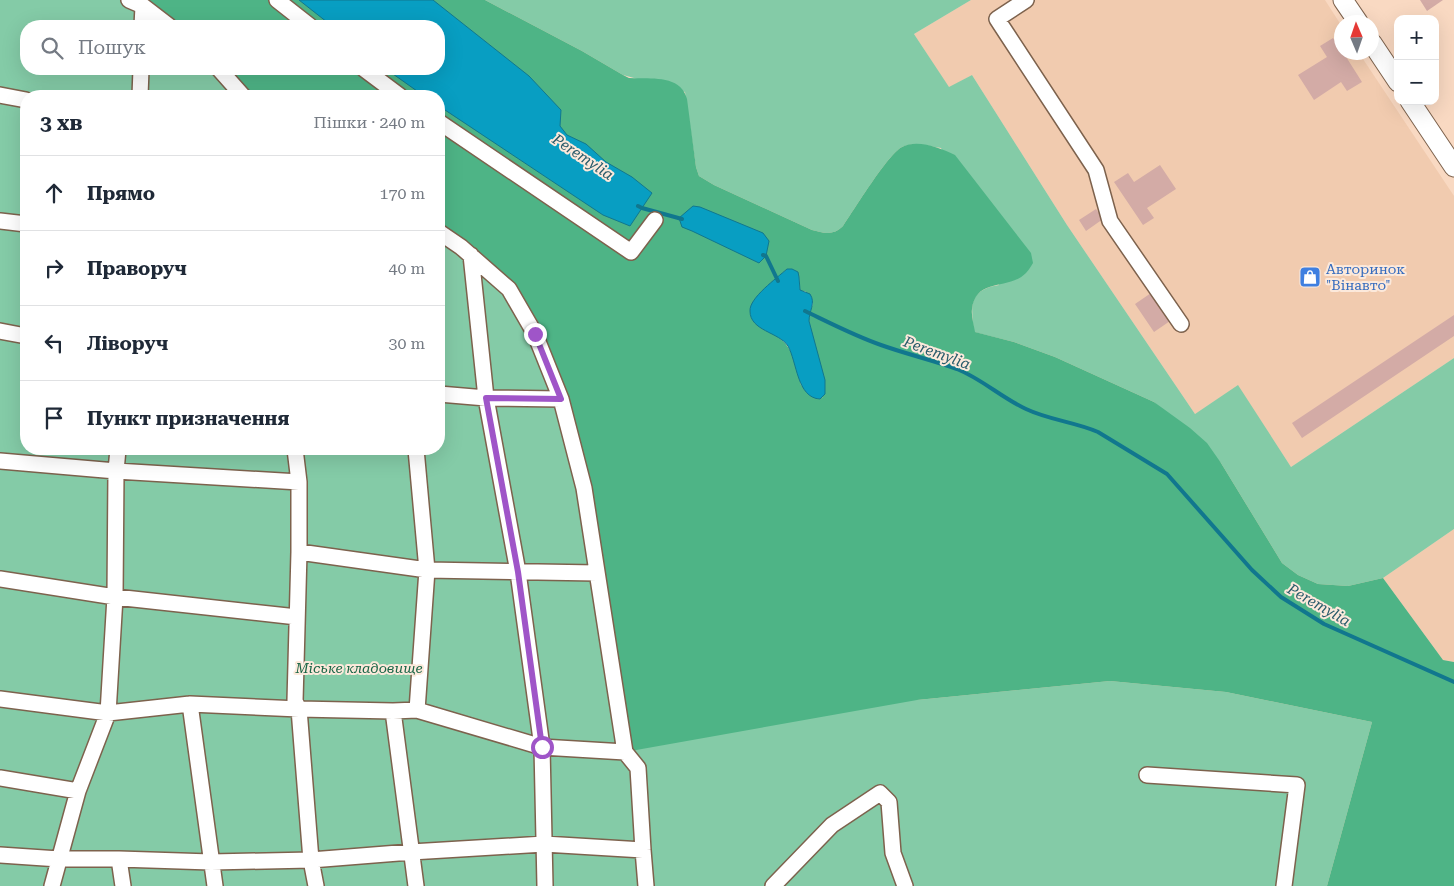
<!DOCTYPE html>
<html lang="uk">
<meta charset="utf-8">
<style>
:root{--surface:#fff;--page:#f6f6f7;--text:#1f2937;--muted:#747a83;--line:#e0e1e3}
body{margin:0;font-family:"Roboto Serif",serif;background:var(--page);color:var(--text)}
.controls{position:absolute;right:15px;top:15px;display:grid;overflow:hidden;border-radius:10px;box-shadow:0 5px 20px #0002}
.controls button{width:45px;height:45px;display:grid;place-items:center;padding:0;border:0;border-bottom:1px solid var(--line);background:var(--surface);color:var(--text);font:25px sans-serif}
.compass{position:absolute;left:1334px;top:15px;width:45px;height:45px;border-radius:50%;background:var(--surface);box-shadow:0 5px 20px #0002;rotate:358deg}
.stop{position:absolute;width:15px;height:15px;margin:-11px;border:4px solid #9f55c8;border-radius:50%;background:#fff}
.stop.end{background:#9f55c8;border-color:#fff;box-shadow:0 1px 5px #0008}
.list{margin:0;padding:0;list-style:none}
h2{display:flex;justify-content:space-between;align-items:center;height:65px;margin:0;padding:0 20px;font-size:21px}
h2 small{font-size:16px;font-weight:400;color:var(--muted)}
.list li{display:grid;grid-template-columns:32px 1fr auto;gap:15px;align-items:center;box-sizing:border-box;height:75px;padding:0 20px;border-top:1px solid var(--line)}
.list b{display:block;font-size:19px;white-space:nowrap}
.list em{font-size:16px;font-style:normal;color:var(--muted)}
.icon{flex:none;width:28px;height:28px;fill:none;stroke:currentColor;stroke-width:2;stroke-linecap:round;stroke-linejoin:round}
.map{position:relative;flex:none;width:1454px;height:886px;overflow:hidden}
.search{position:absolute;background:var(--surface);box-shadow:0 5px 20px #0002;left:20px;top:20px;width:425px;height:55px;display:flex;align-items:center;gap:12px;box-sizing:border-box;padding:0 18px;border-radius:20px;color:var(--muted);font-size:19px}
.panel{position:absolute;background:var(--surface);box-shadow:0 5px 20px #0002;left:20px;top:90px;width:425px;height:365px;border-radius:20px}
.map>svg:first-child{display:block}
.built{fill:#f1cbaf}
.green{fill:#84cba7}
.forest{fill:#4eb486;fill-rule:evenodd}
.water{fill:#089ec2;stroke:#11778e}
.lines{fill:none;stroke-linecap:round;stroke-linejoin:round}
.stream{stroke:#11778e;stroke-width:4}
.building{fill:#d3aba6}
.minor-casing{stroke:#7d624d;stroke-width:18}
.major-casing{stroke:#7d624d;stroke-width:21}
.minor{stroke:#fff;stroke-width:15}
.major{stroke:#fff;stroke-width:19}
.route{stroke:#9f55c8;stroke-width:6}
.labels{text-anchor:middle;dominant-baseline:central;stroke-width:4;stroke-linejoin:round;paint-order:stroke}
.shop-label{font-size:14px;fill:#366cbe;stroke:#fce9db;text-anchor:start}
.park-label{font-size:14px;font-style:italic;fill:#176445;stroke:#fce9db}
.water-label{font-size:15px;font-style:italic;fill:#295b6b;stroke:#fce9db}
</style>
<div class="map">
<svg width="1454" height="886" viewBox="0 0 1454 886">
<rect width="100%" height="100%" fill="#f9d9c2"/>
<!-- built -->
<path class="built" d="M971,0H1325L1341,25L1342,52L1359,53L1454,196V358L1291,467L1238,386L1195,414L1067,225L972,75L949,88L914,34Z
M1454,529V662L1443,660L1383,578Z"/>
<!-- green -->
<path class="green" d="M0,0H129L169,26H26V69H219L243,96H26V449H439V232L461,247L917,700L1110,681L1226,692L1372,722L1327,886H0Z
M485,0H971L914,34L949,87L972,75L1067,225L1195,414L1238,385L1291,467L1454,358V529L1383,578L1348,586L1318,584L1298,575L1282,563L1221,463L1154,402L1055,357L1014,342L974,332C971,306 968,290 999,285L941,148C929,146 914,141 902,147C888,154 854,210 843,226C833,236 824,233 812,230L714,185L699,176L696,167L685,92L623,75L582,51Z"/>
<!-- forest -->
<path class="forest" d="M129,0H485L582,51L623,75L629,78C649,79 681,74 687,99L696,167L699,176L714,185L812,230C824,233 833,236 843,226C854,210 888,154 902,147C918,139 940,148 955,155L1031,253L1033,263C1031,266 1029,270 1026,273C1008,291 976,277 972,309C971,316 974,325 975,332L1014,342L1055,357L1154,402L1190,428L1207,443L1221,463L1282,563L1298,575L1318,584L1348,586L1383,578L1443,660L1454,662V886H1327L1372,722L1226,692L1110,681L917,700L625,752L561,399L509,289L439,232V96H243L219,69H439V26H169ZM787,269L799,277L800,291H805L813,304L809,313V321L823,397L817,399L801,385L792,353L785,343L776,335L765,330L754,300Z"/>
<!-- water -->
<path class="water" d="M299,0H433L529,76L561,110L560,126L567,135L586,144L606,162L632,177L652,193L630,226L603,215L439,106V96H424L386,69H439V26H332Z
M693,206L700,207L763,233L769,241L766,256L759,263L692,231L682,227L679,218Z
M787,269H792L798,272L799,277L800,290L810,294C816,303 809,311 809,321L825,380V394L820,399C797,398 797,362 788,346C779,332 750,331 750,311C749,298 777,278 787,269Z"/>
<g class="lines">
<!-- stream -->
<path class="stream" d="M638,206L642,208L682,219
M763,255L766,256L778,281
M805,311C830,323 855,336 881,345C906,354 932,360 957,369C982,379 1002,398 1026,409C1049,420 1075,422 1098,432L1167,474L1252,570L1281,597L1324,624L1454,682"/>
</g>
<!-- building -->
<path class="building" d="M1420,0H1443L1427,11Z
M1333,38L1342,50V52H1343L1362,82L1347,91L1341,82L1314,100L1298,75L1327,57L1320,46Z
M1160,165L1176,189L1147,208L1154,218L1143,225L1114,182L1128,173L1134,182Z
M1096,209L1103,219L1086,231L1079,220Z
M1154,291L1173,319L1154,332L1135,304Z
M1454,315V336L1302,438L1292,423Z"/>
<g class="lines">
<!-- minor casing -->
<g class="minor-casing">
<path id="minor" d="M129,0L143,6L169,26
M277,0L310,26
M1026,0L997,19L1096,170L1110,221L1181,324
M142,26L143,6
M219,69L243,96
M364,69L400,96
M0,95L26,100
M140,96L141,69
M439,122L631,252L655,220
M0,221L26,224
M439,232L461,247L509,289L535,334L561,399L584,488L625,752
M471,255L486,398L518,572L542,747L545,886
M0,331L26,336
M439,394L486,398L561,399
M295,449L299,482V552L295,701L299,709L311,860L316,886
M416,449L427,570L417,710
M0,461L116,471L299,482
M299,552L427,570L597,573
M0,579L115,597L297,617
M0,699L108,713L190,704L299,709L393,711L417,710L542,747L625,752L638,768L643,850L646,886
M190,704L215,886
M393,711L416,886
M1147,775L1297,785L1284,886
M0,778L78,791
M0,855L59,859H119L211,862L311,860L411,852L544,844L643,850
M119,859L123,886
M52,886L78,791L108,713L115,597L116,471L118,449
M773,886L832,825L880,793L889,802L893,853L905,886"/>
</g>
<!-- major casing -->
<g class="major-casing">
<path id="major" d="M1343,0L1358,22
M1372,43L1398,82
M1410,101L1454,167"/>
</g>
<!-- minor -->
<use href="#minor" class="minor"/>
<!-- major -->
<use href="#major" class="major"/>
</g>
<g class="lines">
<!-- route -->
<path class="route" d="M535,334L561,399L486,398L518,572L542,747"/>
</g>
<!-- icons -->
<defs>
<g id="shop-square" transform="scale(1.125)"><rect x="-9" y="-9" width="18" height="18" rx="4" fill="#3f7fe0" stroke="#fce9db"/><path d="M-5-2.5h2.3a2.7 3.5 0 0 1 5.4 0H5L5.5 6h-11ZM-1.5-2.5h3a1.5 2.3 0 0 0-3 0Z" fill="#fff"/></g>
</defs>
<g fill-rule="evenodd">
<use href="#shop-square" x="1310" y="277"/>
</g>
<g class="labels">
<!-- shop labels -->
<g class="shop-label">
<text x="1326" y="269">Авторинок<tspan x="1326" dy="16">"Вінавто"</tspan></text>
</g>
<!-- park labels -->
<g class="park-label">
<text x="359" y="668">Міське кладовище</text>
</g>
<!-- water labels -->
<g class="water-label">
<text transform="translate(583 157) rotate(34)">Peremylia</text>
<text transform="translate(937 353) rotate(20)">Peremylia</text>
<text transform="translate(1319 605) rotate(30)">Peremylia</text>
</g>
</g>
</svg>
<div class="controls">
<button>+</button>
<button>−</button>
</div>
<svg class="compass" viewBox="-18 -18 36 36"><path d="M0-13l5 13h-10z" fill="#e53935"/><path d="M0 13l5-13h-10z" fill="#747a83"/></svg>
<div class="stop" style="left:542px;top:747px"></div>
<div class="stop end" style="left:535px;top:334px"></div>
<div class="search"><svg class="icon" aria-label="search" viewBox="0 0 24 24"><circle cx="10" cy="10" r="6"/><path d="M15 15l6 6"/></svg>Пошук</div>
<section class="panel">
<h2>3 хв<small>Пішки · 240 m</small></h2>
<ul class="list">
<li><svg class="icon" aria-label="ahead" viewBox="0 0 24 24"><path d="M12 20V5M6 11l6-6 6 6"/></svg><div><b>Прямо</b></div><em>170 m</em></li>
<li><svg class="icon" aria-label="right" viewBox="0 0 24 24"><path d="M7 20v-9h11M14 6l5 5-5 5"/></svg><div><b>Праворуч</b></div><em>40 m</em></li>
<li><svg class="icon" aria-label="left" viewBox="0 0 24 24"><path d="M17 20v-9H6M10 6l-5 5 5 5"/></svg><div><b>Ліворуч</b></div><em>30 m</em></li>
<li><svg class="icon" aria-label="arrive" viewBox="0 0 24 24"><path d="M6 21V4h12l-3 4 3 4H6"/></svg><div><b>Пункт призначення</b></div></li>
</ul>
</section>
</div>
